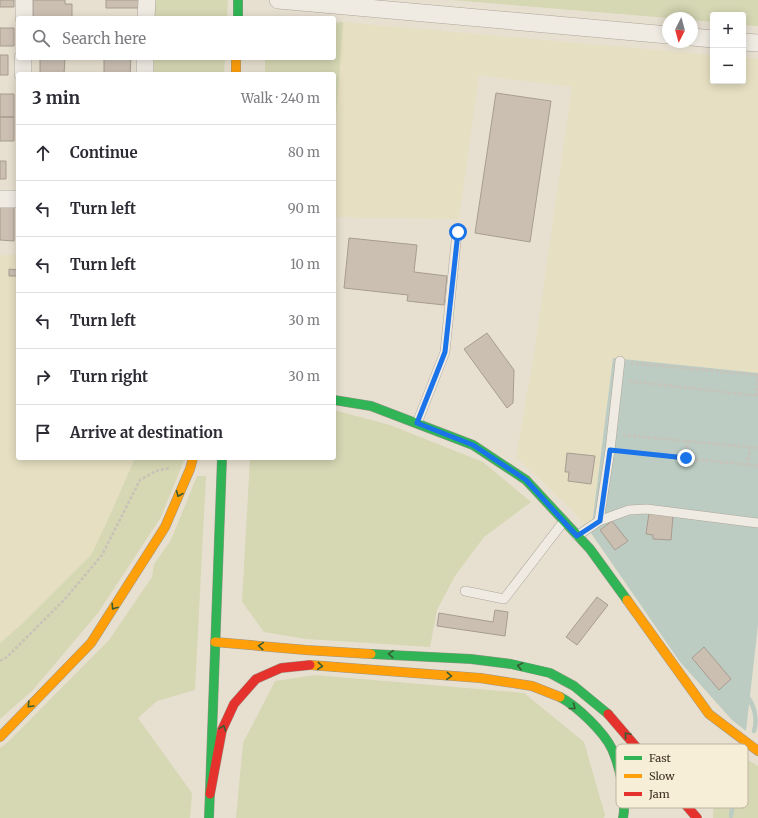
<!DOCTYPE html>
<meta charset="utf-8">
<style>
:root{--surface:#fff;--page:#f2f2f3;--text:#2b2b33;--muted:#7c7c81;--line:#e1e1e2}
body{margin:0;font-family:Merriweather,serif;background:var(--page);color:var(--text)}
.controls{position:absolute;right:12px;top:12px;display:grid;overflow:hidden;border-radius:4px;box-shadow:0 2px 10px #0003}
.controls button{width:36px;height:36px;display:grid;place-items:center;padding:0;border:0;border-bottom:1px solid var(--line);background:var(--surface);color:var(--text);font:20px sans-serif}
.compass{position:absolute;left:662px;top:12px;width:36px;height:36px;border-radius:50%;background:var(--surface);box-shadow:0 2px 10px #0003;rotate:186deg}
.stop{position:absolute;width:12px;height:12px;margin:-9px;border:3px solid #1a73e8;border-radius:50%;background:#fff}
.stop.end{background:#1a73e8;border-color:#fff;box-shadow:0 1px 4px #0008}
.list{margin:0;padding:0;list-style:none}
h2{display:flex;justify-content:space-between;align-items:center;height:52px;margin:0;padding:0 16px;font-size:17px}
h2 small{font-size:13px;font-weight:400;color:var(--muted)}
.list li{display:grid;grid-template-columns:26px 1fr auto;gap:12px;align-items:center;box-sizing:border-box;height:56px;padding:0 16px;border-top:1px solid var(--line)}
.list b{display:block;font-size:15px;white-space:nowrap}
.list em{font-size:13px;font-style:normal;color:var(--muted)}
.icon{flex:none;width:22px;height:22px;fill:none;stroke:currentColor;stroke-width:2;stroke-linecap:round;stroke-linejoin:round}
.map{position:relative;flex:none;width:758px;height:818px;overflow:hidden}
.search{position:absolute;background:var(--surface);box-shadow:0 2px 10px #0003;left:16px;top:16px;width:320px;height:44px;display:flex;align-items:center;gap:10px;box-sizing:border-box;padding:0 14px;border-radius:4px;color:var(--muted);font-size:15px}
.panel{position:absolute;background:var(--surface);box-shadow:0 2px 10px #0003;left:16px;top:72px;width:320px;height:388px;border-radius:4px}
.map>svg:first-child{display:block}
.farmland{fill:#e6dfc2}
.green{fill:#d6d7b3}
.water{fill:#bcccc2}
.lines{fill:none;stroke-linecap:round;stroke-linejoin:round}
.stream{stroke:#bcccc2;stroke-width:4.5}
.building{fill:#cbbfb2;stroke:#a89c90}
.lane-casing{stroke:#ada599;stroke-width:10}
.street-casing{stroke:#ada599;stroke-width:18}
.fast-casing{stroke:#9c958a;stroke-width:10}
.slow-casing{stroke:#9c958a;stroke-width:10}
.jam-casing{stroke:#9c958a;stroke-width:10}
.path{stroke:#c8c2b9;stroke-width:2.5;stroke-dasharray:3 2;stroke-linecap:butt}
.lane{stroke:#efebe3;stroke-width:9}
.street{stroke:#efebe3;stroke-width:17}
.fast{stroke:#30b455;stroke-width:9}
.slow{stroke:#ff9f0a;stroke-width:9}
.jam{stroke:#e5322d;stroke-width:9}
.oneway{stroke:#385d33}
.route{stroke:#1a73e8;stroke-width:5}
.key{fill:#f7eed8;stroke:#bfb4a1;stroke-width:1}
.key-label{font-size:11px;fill:#3d2e20}
</style>
<div class="map">
<svg width="758" height="818" viewBox="0 0 758 818">
<rect width="100%" height="100%" fill="#e7e0d1"/>
<!-- farmland -->
<path class="farmland" d="M343,22L713,55V81H743V57L758,59V373L613,358L591,533L570,508L516,457L534,354L572,87L479,75L459,219L334,217V150Z
M0,255H18V458H135L106,524L91,555L23,623L0,643Z"/>
<!-- green -->
<path class="green" d="M152,0H228L227,18H152Z
M452,0H758V26L743,25V15H713V22L692,20V18H668Z
M343,22L334,150V74H265V58H334V23Z
M152,58H225L224,74H151Z
M334,410L390,425L483,462L531,502L484,537L455,576L437,610L430,647L306,639L264,632L242,602L250,458H334Z
M135,458H185L161,517L98,613L32,691L0,719V643L23,623L91,555L106,524Z
M197,476H206L195,690L157,701L138,718L192,793L190,818H0V748L8,742L109,640L152,577L154,564L171,540Z
M315,675L524,693L584,742L605,815L604,818H236L243,743L275,681Z
M734,752L758,766V818H713L714,794L724,762Z"/>
<!-- water -->
<path class="water" d="M613,358L758,373V625L746,731L732,720L680,662L591,533Z"/>
<g class="lines">
<!-- stream -->
<path class="stream" d="M747,696C754,705 758,719 754,731
M731,816L733,802L731,789L734,779L744,758"/>
</g>
<!-- building -->
<path class="building" d="M0,0H14V7H0Z
M33,0H65V4H72V17H33Z
M106,0H139L140,8H106Z
M0,28H14V46H0Z
M0,55H8V75H0Z
M40,58H65L64,74H40Z
M104,58H131L130,74H104Z
M496,93L551,101L530,242L475,233Z
M0,94H14V117H0Z
M0,117H14V141H0Z
M0,161H6V179H0Z
M0,205H14V241L0,240Z
M349,238L417,245L414,272L447,276L444,305L407,301L408,295L344,288Z
M9,269L18,270V276H9Z
M487,333L514,370L513,403L507,408L464,349Z
M567,453L595,456L591,484L568,481L569,472H565Z
M649,513L673,516L671,540L653,539V535L646,534Z
M612,521L628,541L615,550L600,530Z
M597,597L608,605L577,645L566,637Z
M495,610L508,612L505,636L437,626L439,613L493,622Z
M704,647L731,679L719,690L692,658Z"/>
<g class="lines">
<!-- lane casing -->
<g class="lane-casing">
<path id="lane" d="M417,423L445,352L457,232
M599,521L610,450L620,361
M577,536L599,521L615,515L629,510L647,509L758,523
M465,591L504,599L564,521"/>
</g>
<!-- street casing -->
<g class="street-casing">
<path id="street" d="M278,0L668,35
M24,18V0
M146,18L147,0
M692,37L713,39
M743,42L758,43
M23,74V58
M145,74V58
M0,199H18"/>
</g>
<!-- fast casing -->
<g class="fast-casing">
<path id="fast" d="M238,0V18
M334,400L371,406L473,445L526,480L590,549L627,600
M371,654L471,659L511,664L550,673L574,686L608,714
M560,697C577,706 604,732 612,749C620,767 627,799 623,818
M209,818L222,458"/>
</g>
<!-- slow casing -->
<g class="slow-casing">
<path id="slow" d="M236,58V74
M627,600L709,714L758,751
M215,642L306,650L371,654
M310,665L480,678L532,686L560,697
M0,737L91,643L165,527L190,469L193,458"/>
</g>
<!-- jam casing -->
<g class="jam-casing">
<path id="jam" d="M608,714L697,818
M210,794L222,730L234,704L256,679L281,668L310,665"/>
</g>
<!-- path -->
<path class="path" d="M631,363L758,375
M629,381L758,396
M756,396L758,376
M623,435L758,448
M621,451L758,466
M686,458L688,441
M748,465L750,448
M0,661L7,657L65,599L102,555L140,480L156,471L170,468"/>
<!-- lane -->
<use href="#lane" class="lane"/>
<!-- street -->
<use href="#street" class="street"/>
<!-- fast -->
<use href="#fast" class="fast"/>
<!-- slow -->
<use href="#slow" class="slow"/>
<!-- jam -->
<use href="#jam" class="jam"/>
</g>
<!-- one-way arrows -->
<defs><path id="oneway-chevron" d="M-2-3.5L2.5 0L-2 3.5" fill="none" stroke-width="1.6" stroke-linecap="round" stroke-linejoin="round"/></defs>
<g class="oneway">
<use href="#oneway-chevron" transform="translate(179 494) rotate(113)"/>
<use href="#oneway-chevron" transform="translate(114 607) rotate(123)"/>
<use href="#oneway-chevron" transform="translate(261 646) rotate(-175)"/>
<use href="#oneway-chevron" transform="translate(391 654) rotate(-177)"/>
<use href="#oneway-chevron" transform="translate(320 666) rotate(5)"/>
<use href="#oneway-chevron" transform="translate(520 666) rotate(-167)"/>
<use href="#oneway-chevron" transform="translate(449 676) rotate(4)"/>
<use href="#oneway-chevron" transform="translate(30 705) rotate(134)"/>
<use href="#oneway-chevron" transform="translate(573 707) rotate(38)"/>
<use href="#oneway-chevron" transform="translate(223 728) rotate(-70)"/>
<use href="#oneway-chevron" transform="translate(627 735) rotate(-130)"/>
</g>
<g class="lines">
<!-- route -->
<path class="route" d="M458,232L445,352L417,423L473,445L526,480L577,536L600,521L610,450L686,458"/>
</g>
<!-- legend -->
<rect x="616" y="744" width="132" height="64" rx="6" class="key"/>
<rect x="624" y="756" width="18" height="4" fill="#30b455"/>
<rect x="624" y="774" width="18" height="4" fill="#ff9f0a"/>
<rect x="624" y="792" width="18" height="4" fill="#e5322d"/>
<g class="key-label">
<text x="649" y="762">Fast</text>
<text x="649" y="780">Slow</text>
<text x="649" y="798">Jam</text>
</g>
</svg>
<div class="controls">
<button>+</button>
<button>−</button>
</div>
<svg class="compass" viewBox="-18 -18 36 36"><path d="M0-13l5 13h-10z" fill="#e53935"/><path d="M0 13l5-13h-10z" fill="#7c7c81"/></svg>
<div class="stop" style="left:458px;top:232px"></div>
<div class="stop end" style="left:686px;top:458px"></div>
<div class="search"><svg class="icon" aria-label="search" viewBox="0 0 24 24"><circle cx="10" cy="10" r="6"/><path d="M15 15l6 6"/></svg>Search here</div>
<section class="panel">
<h2>3 min<small>Walk · 240 m</small></h2>
<ul class="list">
<li><svg class="icon" aria-label="ahead" viewBox="0 0 24 24"><path d="M12 20V5M6 11l6-6 6 6"/></svg><div><b>Continue</b></div><em>80 m</em></li>
<li><svg class="icon" aria-label="left" viewBox="0 0 24 24"><path d="M17 20v-9H6M10 6l-5 5 5 5"/></svg><div><b>Turn left</b></div><em>90 m</em></li>
<li><svg class="icon" aria-label="left" viewBox="0 0 24 24"><path d="M17 20v-9H6M10 6l-5 5 5 5"/></svg><div><b>Turn left</b></div><em>10 m</em></li>
<li><svg class="icon" aria-label="left" viewBox="0 0 24 24"><path d="M17 20v-9H6M10 6l-5 5 5 5"/></svg><div><b>Turn left</b></div><em>30 m</em></li>
<li><svg class="icon" aria-label="right" viewBox="0 0 24 24"><path d="M7 20v-9h11M14 6l5 5-5 5"/></svg><div><b>Turn right</b></div><em>30 m</em></li>
<li><svg class="icon" aria-label="arrive" viewBox="0 0 24 24"><path d="M6 21V4h12l-3 4 3 4H6"/></svg><div><b>Arrive at destination</b></div></li>
</ul>
</section>
</div>
